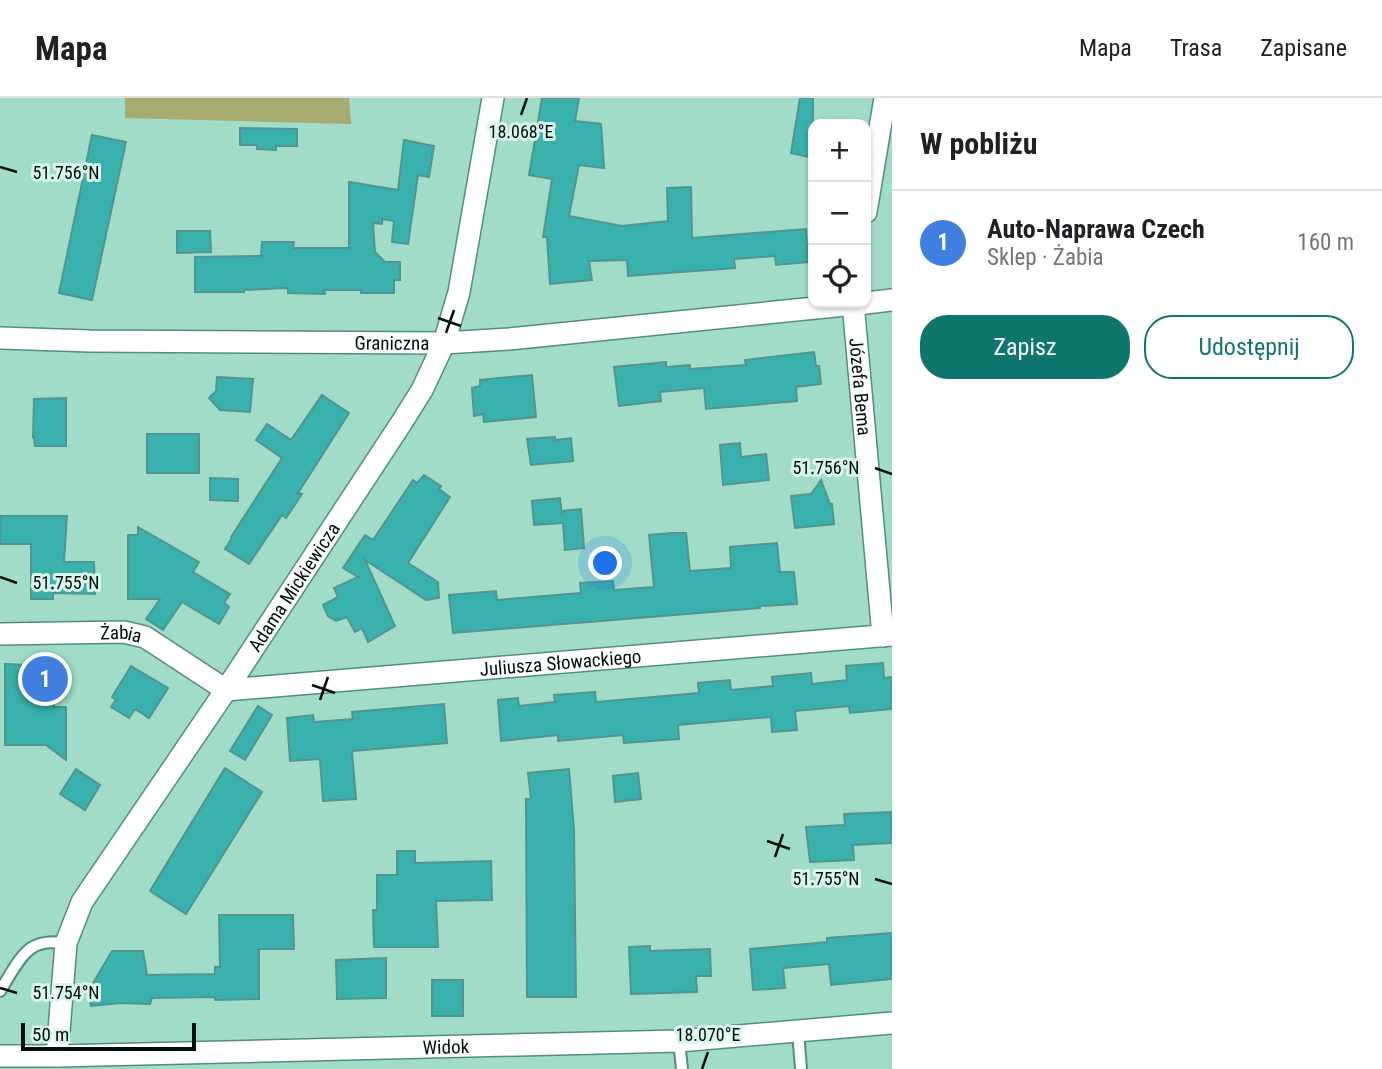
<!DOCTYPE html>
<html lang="pl">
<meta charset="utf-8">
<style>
:root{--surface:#fff;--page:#f6f6f6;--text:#202124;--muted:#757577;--line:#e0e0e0;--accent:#0f766e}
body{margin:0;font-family:"Roboto Condensed",sans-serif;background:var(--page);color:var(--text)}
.controls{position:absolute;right:21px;top:21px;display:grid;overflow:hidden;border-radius:14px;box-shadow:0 2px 5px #0004}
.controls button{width:63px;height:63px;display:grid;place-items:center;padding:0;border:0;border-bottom:2px solid var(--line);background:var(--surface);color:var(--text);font:35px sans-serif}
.scale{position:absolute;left:21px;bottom:18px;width:175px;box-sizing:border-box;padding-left:7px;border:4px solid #001009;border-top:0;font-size:19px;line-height:24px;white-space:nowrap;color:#001009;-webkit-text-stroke:5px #d8f6eb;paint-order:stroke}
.you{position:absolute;left:606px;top:466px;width:24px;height:24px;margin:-18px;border:5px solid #fff;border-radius:50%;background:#1a73e8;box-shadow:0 0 0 10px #1a73e833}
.badge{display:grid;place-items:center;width:46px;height:46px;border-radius:50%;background:var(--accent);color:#fff;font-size:23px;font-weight:700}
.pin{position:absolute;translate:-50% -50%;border:4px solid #fff;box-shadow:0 2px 7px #0006}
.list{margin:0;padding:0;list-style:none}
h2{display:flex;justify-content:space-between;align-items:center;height:91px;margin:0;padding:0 28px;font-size:30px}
h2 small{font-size:23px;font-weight:400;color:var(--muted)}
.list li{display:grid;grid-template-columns:46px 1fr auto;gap:21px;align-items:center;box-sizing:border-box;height:105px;padding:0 28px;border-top:2px solid var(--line)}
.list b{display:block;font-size:26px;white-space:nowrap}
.list p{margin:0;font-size:23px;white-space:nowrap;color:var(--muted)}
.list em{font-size:23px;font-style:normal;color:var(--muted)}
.actions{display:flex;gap:14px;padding:21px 28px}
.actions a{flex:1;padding:16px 0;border:2px solid var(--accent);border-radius:28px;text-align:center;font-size:24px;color:var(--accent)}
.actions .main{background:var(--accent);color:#fff}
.icon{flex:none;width:38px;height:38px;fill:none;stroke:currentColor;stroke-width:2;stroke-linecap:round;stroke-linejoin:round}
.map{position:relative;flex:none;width:892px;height:971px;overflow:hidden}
header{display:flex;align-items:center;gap:42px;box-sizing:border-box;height:98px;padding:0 35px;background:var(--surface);border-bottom:2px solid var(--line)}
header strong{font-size:33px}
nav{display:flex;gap:38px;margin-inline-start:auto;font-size:24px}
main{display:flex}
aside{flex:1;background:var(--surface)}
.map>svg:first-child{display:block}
.park{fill:#a7ab6d}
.building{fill:#39b1ac;stroke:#529491;stroke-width:2}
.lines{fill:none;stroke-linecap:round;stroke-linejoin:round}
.service-casing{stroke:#528d7a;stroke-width:14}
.minor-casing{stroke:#528d7a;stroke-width:24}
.service{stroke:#fff;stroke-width:10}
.minor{stroke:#fff;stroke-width:21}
.ticks{fill:none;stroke:#001009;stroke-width:2.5}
.labels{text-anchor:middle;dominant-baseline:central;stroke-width:6;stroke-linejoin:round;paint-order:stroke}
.street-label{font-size:19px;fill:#001009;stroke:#d8f6eb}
.ticks-label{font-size:18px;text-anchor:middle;fill:#001009;stroke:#d8f6eb;stroke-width:6;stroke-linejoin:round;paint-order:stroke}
</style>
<header>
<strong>Mapa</strong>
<nav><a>Mapa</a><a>Trasa</a><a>Zapisane</a></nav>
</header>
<main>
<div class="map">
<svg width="892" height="971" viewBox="0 0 892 971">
<rect width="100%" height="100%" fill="#a0dcc8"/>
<!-- park -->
<path class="park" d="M125,0H349L351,26L125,20Z"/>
<!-- building -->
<path class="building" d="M542,0H579L575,23L601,26L604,70L579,67L569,118L622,128L668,123L667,90L691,89L692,140L806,131L808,164L776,167L775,158L734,161L735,170L628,178L627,162L589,163L592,182L550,186L547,139H543L552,81L529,77Z
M800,0H813V60L791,55Z
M240,30L297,31V48H276V52L257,51V47H240Z
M92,37L126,44L92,202L59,195Z
M404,42L434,48L429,79L418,77L408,146L392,144L394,123L382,121V126L373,125L375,154L385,164H400V182H394V195H361V192H324L325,196L288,195V190L244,192V194H195V159L261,158L262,144H294L293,150H349V84L398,92Z
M177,133H210L211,154L177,155Z
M814,254L816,268H819L821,286L796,289L797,303L706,311L704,290L660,294L661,303L619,308L614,269L666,264V269L690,267V271L746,267L745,262Z
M532,277L536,319L484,324L483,316L474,318L472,290L480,288V282Z
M217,279L253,281L250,314L220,312L209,300L216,293Z
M322,297L349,315L298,395L302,396L286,420L282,417L249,466L225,451L232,440L231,439L282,360L256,342L267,326L291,342Z
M66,300V348H35L34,339H33L34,301Z
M147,336H199V375H147Z
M555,339V342L571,340L573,363L531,367L527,341Z
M740,345L741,359L766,356L769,382L723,387L720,347Z
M424,377L441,388L439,391L450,399L408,465L438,484L439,500L426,502L365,462L395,528L368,544L362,530L355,534L347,519L336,523L328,518L323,507L338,499L334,490L358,479L343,470L365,437L373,442L413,382L417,385Z
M210,380L238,381V403L210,402Z
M821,382L830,406H832L834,426L795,430L791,398L811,396Z
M560,400L562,417V413L581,411L584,450L565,452L563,425L534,427L532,403Z
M0,418H67L64,464H94L95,496L53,495V501H31V446H0Z
M138,429L199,464L193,474L230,496L224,505L229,509L219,526L182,504L163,532L146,521L160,501H128V437H138Z
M672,435H686L690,473L731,470L730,449L777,445L780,474H794L797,506L760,508V510L453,535L449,497L496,493L497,502L581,495L580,485L613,483L614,492L654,489L649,437Z
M883,565L884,580L892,579V611L850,615L849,608L795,613L797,632L772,634L771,619L678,627L679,641L624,645L623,637L558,643V637L501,643L498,602L518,600L519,608L555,604L554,597L595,594L596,604L699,595L698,585L730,582L731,592L773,588L772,579L811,575L812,586L847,582L846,568Z
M5,566L53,568L54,609H66V662L46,647H5Z
M131,568L168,590L149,620L135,611L129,620L111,609L116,602L112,599Z
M444,606L447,645L352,653L356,701L323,703L320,661L290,663L287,620L313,617L314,624L353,621L352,614Z
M258,608L272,617L245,662L230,653Z
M225,670L262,694L186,816L150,793Z
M76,671L100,687L85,712L60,696Z
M569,671L574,732L576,899H527L526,701H531L528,675Z
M638,675L641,701L615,704L613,678Z
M892,714V745L853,747L854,762L810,764L806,729L845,727L844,716Z
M397,753H415V765L491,763L492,802L436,803L438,849H374L373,812H377V777H397Z
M219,817H293L294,851H259V901L215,902V899L152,900L150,906L121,905L91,908L89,892L112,853H143L147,877L215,876V869H220Z
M892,835V881L831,887L829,866L783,870L785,890L753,892L750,851L827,844V840Z
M650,848V853L710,851L711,878H696L697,894L631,896L629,849Z
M386,860V900L337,901L336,862Z
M432,882H463V918H432Z"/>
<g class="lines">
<!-- service casing -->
<g class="service-casing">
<path id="service" d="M0,893C8,881 20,856 33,849C43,843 55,844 66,845
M798,933L801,971
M679,943L682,971"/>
</g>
<!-- minor casing -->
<g class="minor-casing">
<g id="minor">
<path d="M866,114L885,0"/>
<path id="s1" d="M853,205L883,538"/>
<path d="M866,205L892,202"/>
<path id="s2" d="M0,240L90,243L444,245L509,241L865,205"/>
<path id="s3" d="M0,536L124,534L145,539L226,592L892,537"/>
<path id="s4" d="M0,958H57L679,943L892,925"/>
<path id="s5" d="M57,958L66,845L82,804L226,592L402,324L422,292L444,245L459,194L493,0"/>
</g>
</g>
<!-- service -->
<use href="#service" class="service"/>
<!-- minor -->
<use href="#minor" class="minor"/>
</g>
<!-- ticks -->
<path class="ticks" d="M521,17L527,0M0,69L17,74M438,220L461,228M446,235L454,212M875,370L892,376M0,479L17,485M312,587L335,595M320,602L328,579M767,743L790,751M775,759L783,736M875,781L892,786M0,890L17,895M702,971L708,954"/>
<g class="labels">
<!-- street labels -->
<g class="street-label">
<text stroke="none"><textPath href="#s2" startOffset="392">Graniczna</textPath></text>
<text stroke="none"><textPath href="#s1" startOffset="84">Józefa Bema</textPath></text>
<text stroke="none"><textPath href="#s5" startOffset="537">Adama Mickiewicza</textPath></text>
<text stroke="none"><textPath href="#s3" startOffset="121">Żabia</textPath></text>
<text stroke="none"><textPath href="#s3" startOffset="578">Juliusza Słowackiego</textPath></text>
<text stroke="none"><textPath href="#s4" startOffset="446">Widok</textPath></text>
</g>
</g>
<g class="ticks-label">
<text x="521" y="40">18.068°E</text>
<text x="66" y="81">51.756°N</text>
<text x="826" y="376">51.756°N</text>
<text x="66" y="491">51.755°N</text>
<text x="826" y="787">51.755°N</text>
<text x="66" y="901">51.754°N</text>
<text x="708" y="943">18.070°E</text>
</g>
</svg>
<div class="controls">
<button>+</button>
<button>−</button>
<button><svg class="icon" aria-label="locate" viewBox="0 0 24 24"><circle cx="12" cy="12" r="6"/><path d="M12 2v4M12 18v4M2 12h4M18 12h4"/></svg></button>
</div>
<div class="scale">50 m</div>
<div class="you"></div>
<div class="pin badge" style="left:45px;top:581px;background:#3f7fe0">1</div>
</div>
<aside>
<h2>W pobliżu<small></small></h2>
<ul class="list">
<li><span class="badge" style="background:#3f7fe0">1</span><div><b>Auto-Naprawa Czech</b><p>Sklep · Żabia</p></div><em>160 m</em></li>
</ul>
<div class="actions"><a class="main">Zapisz</a><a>Udostępnij</a></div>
</aside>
</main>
